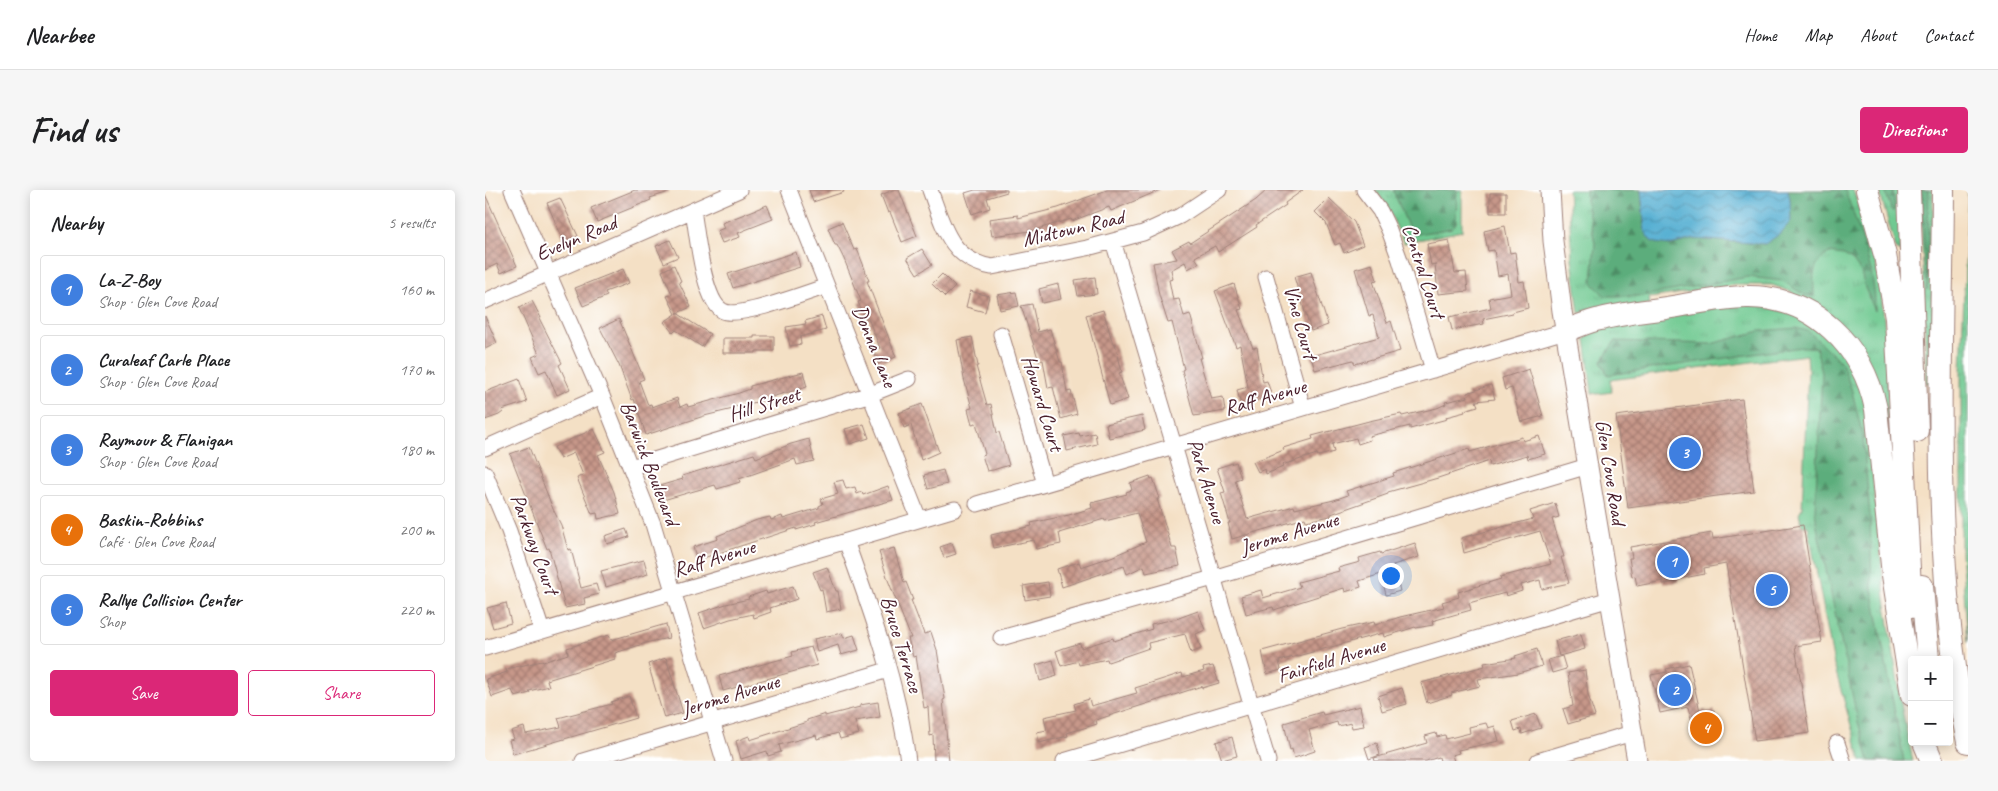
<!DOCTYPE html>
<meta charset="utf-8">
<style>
:root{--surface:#fff;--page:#f6f6f6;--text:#202124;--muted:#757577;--line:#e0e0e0;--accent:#db2777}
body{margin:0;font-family:Caveat,sans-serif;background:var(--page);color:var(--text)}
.controls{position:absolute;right:15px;bottom:15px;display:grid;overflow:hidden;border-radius:5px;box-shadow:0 2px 12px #0003}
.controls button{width:45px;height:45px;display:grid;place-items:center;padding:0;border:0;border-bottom:1px solid var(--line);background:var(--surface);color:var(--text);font:25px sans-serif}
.you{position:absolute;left:905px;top:385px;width:18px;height:18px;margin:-12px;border:4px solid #fff;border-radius:50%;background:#1a73e8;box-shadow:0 0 0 8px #1a73e833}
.badge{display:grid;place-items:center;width:32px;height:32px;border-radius:50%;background:var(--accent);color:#fff;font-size:16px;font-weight:700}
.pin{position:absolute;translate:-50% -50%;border:2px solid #fff;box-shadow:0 1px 5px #0006}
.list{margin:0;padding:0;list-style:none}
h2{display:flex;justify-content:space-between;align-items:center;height:65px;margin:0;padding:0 20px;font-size:21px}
h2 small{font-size:16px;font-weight:400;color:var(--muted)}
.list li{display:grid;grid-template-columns:32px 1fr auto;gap:15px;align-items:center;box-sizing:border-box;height:70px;margin:0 10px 10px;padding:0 10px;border:1px solid var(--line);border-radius:5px}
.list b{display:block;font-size:19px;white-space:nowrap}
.list p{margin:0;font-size:16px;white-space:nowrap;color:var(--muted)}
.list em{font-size:16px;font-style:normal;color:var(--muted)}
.actions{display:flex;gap:10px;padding:15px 20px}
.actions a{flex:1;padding:11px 0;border:1px solid var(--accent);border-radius:5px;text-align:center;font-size:18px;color:var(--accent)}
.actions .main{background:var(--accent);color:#fff}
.map{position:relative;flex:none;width:1483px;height:571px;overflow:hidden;border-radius:5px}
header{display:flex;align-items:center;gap:30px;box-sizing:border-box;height:70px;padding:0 25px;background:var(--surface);border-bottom:1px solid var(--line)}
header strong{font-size:24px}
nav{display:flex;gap:28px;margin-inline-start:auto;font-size:18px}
.intro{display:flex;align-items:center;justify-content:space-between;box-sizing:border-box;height:120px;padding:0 30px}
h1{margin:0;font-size:35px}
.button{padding:12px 22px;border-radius:5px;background:var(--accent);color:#fff;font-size:18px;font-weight:700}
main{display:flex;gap:30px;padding:0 30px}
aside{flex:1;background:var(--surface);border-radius:5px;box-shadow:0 2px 12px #0003}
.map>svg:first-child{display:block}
.grass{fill:url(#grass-tufts);stroke:#5c745e}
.forest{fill:url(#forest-firs);stroke:#526653}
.water{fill:url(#water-waves);stroke:#50677e}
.building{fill:url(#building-cross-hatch)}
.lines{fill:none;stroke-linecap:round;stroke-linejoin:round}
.minor-casing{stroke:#9f8078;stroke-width:17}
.major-casing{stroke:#9f8078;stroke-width:21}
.highway-casing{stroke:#9f8078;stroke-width:24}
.minor{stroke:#fff;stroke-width:15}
.major{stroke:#fff;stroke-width:19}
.highway{stroke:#fff;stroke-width:22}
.labels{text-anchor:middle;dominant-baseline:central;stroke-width:4;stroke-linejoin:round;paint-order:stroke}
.street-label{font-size:21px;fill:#4a1f2b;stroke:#fff}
</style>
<header>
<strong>Nearbee</strong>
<nav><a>Home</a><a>Map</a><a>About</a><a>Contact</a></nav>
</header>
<div class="intro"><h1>Find us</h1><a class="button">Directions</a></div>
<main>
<aside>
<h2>Nearby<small>5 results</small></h2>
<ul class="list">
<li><span class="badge" style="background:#3f7fe0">1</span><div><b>La-Z-Boy</b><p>Shop · Glen Cove Road</p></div><em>160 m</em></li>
<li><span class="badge" style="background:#3f7fe0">2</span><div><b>Curaleaf Carle Place</b><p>Shop · Glen Cove Road</p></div><em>170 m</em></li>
<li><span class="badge" style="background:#3f7fe0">3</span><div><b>Raymour &amp; Flanigan</b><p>Shop · Glen Cove Road</p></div><em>180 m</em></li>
<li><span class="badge" style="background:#e8710a">4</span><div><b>Baskin-Robbins</b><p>Café · Glen Cove Road</p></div><em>200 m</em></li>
<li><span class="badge" style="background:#3f7fe0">5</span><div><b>Rallye Collision Center</b><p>Shop</p></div><em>220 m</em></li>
</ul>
<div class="actions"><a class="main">Save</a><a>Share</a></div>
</aside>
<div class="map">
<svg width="1483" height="571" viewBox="0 0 1483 571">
<defs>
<pattern id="grass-tufts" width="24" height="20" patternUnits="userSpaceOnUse" patternTransform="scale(1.25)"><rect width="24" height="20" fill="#6fc991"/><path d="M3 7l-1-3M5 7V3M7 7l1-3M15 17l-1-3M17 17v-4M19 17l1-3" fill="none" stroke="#62ac7d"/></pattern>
<pattern id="forest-firs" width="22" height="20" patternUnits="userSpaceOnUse" patternTransform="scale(1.25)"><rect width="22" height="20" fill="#5bad7b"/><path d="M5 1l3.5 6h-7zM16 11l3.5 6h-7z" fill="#4d8c65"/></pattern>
<pattern id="water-waves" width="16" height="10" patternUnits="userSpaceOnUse" patternTransform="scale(1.25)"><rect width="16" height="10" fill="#55afd2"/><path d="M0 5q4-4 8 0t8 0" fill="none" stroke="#488eab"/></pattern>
<pattern id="building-cross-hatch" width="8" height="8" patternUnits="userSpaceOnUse" patternTransform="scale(1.25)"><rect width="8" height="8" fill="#c7988a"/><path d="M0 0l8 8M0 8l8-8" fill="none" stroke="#a47b71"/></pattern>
</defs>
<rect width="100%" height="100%" fill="#fff"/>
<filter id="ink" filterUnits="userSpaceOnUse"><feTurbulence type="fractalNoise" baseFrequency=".02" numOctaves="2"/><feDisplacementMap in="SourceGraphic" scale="10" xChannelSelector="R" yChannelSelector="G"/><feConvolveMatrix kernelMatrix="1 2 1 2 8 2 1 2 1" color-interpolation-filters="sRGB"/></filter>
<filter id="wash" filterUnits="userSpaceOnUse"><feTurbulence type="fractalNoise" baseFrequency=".0096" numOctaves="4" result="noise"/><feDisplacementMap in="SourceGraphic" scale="20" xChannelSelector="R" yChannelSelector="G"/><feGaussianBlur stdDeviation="1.12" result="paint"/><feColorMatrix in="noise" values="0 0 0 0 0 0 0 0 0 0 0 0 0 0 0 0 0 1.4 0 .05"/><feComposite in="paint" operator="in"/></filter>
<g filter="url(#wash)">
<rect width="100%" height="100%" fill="#f4e0c5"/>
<!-- grass -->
<path class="grass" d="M890,0H977V41L919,53L900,13Z
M1083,0H1368C1382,35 1393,73 1397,110C1403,159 1402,210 1404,259L1392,196L1307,102L1287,95H1250L1164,108L1165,114L1094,123L1087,69Z
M1394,0H1414L1416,62L1411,59Z
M1434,0H1448V193H1441L1439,93Z
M1483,0V452L1476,363V181Z
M1250,114L1278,115L1319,128L1358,163L1379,202L1400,408L1417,519L1428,571H1376L1349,475L1323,336H1317L1314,323L1317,318L1323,178L1322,165L1125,190L1127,202L1112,204L1107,203L1100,149L1106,143L1105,140Z"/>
<!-- forest -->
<path class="forest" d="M908,0H972L971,33L967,38L928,45L924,39Z
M1101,0H1156L1160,43L1185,55L1209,49L1280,54L1305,9L1303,0H1360C1373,38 1391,80 1390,121L1380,98L1376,82L1368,71L1359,65L1344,63C1325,76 1329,85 1329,106L1319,105L1298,91L1263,87L1158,106H1120L1107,93L1110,53L1101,12Z
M1400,0H1408L1410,20L1407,22Z
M1436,0H1444L1442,100Z
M1311,138L1323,141L1357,173L1367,201L1378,247L1385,326L1387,398L1419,571H1384L1373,532L1332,337L1330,320L1337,183L1331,157H1317L1123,185L1116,172L1130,151L1226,154L1275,141Z"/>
<!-- water -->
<path class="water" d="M1156,0H1303L1305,9L1306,31L1295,44L1280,54L1209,49L1185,55L1171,53L1166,51L1160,43Z"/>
<g id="blocks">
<!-- building -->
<path class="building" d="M150,0H184V2L165,8L166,10L112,32L106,18Z
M324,0H358L359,2L328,12Z
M408,0H414L432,46L417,52L405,22L403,23L396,5Z
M490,0H522V2L502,8L505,18L487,24L480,3Z
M622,0H675L626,21L624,17L587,31L586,29L546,41L507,46L504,29L533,25V28L573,18Z
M782,0H818L800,13L801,15L771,35L772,37L733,62L730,56L710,67L714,73L703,79L700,72L686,80L688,89L684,90L688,110L694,109L699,126L705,124L717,168H714L726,209L738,207L740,221L709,226L697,180L699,179L687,132L683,133L674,105L668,73L692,69L687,60L704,51L705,53L771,10Z
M1005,3H1021V23H1005Z
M0,4L32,76L16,83L12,74L0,80Z
M75,8L93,46L79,52L62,13Z
M844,8L869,32L878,55L859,63L855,53L850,55L841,33L830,22Z
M282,15L288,29L260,40L253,43L255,47L237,53L232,41L239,38L237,33Z
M357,32L369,60L372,59L378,74L384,91H382L411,167L393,174L388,160L395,158L383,128L380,129L373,112L376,111L359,69L352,55H350L343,38Z
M1020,36L1025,63L1030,62L1034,92L1039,91L1043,118L1028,122V123L998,129L999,134L967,140L964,127L1006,118L1004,108L1026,104L1023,84L1013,86L1009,60L1003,61L999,41Z
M185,50L193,67L179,73L171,56Z
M964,50L970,83L981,82L983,101L953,104L950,74L946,75L942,54Z
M437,59L447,75L432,84L422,68Z
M311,62L315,77L248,98L243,84Z
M887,74L892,90L888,91L902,133L906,131L915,161L870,174L868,170L830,180L826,166L894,147L888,125L884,126L870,79Z
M189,75L196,91L194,92L206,117L192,123L225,144L217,157L191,140L188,143L179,132L191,124L182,106L187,104L177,81Z
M138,79L144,93L120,102L122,106L98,116L90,98Z
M826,82L843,135L826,141L809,87Z
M457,84L470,97L460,107L447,94Z
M610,87L612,104L593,106L590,90Z
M573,94L576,109L557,113L554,99Z
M749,94L757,119L753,120L768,158L772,157L778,192L782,191L787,206L756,215L752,200L763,197L755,155L751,157L730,101Z
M485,101L504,106L500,122L481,117Z
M531,102L534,116L515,120L512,105Z
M47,111L56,128H54L77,173L74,175L85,199L72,205L61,180L54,183L47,167L54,164L34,118Z
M547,114L553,142L565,139L575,172H577L582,202L586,201L592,224L576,229L568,197L563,198L558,170L554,171L536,116Z
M618,120L628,154L630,153L637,182L634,183L643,209L625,215L601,125Z
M0,126L12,153L0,159Z
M337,126L341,140L315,147L316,154L305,156L301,137L321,134L320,131Z
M134,129L159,189L154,191L163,215L166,214L167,217L192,208L195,217L202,214L203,217L254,203L265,199V196L318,182L322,197L286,207V209L248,217V219L219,226L161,245L149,209L147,210L134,175L115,138Z
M269,146H289V161H271V163H238V148H269Z
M487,147L493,176H491L502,215L506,214L512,243L514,242L524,275L508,280L502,281L497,265L500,264L491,233L487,234L483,219L487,218L479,189L472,150Z
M1044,179L1058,226L1036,232L1027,198L1020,200L1017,188Z
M34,189L42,212L17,220L18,222L14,225L0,230V202Z
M1006,195L1010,209L991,211L993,216L979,220L980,222L961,227L962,229L925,239V236L884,246L885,250L873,254L871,248L847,254L849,262L833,266L832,264L797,275L798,277L781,284L780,279L773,282L768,272L799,260L798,258L828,249L827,246L884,231L916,224L917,226L952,218L961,214L960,212L983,207L982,203Z
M1257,209L1269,301L1143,318L1131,226Z
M437,214L454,262L436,270L426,235L419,238L414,223Z
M657,226L660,240L624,248L621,234Z
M379,234L384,248L365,254L360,239Z
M109,239L120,262L113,265L129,302L135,324L113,329L112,323L107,324L92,288L98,285L89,263L75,269L69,257Z
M594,243L595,246L610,243L612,254L582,261L579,246Z
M1054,246L1060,264L1043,269L1042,265L1005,276L1004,271L953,288L903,302V304L846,324V326L821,331L820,328L747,349L743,333H745L736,303L740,302L732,278L751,272L756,288L750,290L762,329L809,316L810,319L849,310L863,305L861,301L909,286L908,283L984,259L985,262L1037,247L1038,251Z
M324,249L329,271L312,275L310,269L254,289L255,292L232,299L230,295L178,310L174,296L198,289L197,286L269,264L271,268L306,254Z
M44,257L68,319L76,335L83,360L86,359L96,398L111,394L114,404L99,408L100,414L80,418L64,358L62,359L25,264Z
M458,280L462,294L443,299L439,285Z
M665,286L666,289L668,288L675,309H672L687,358H691L695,376L661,383L659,376L642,384L639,376L577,397L572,379L594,372L596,377L626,367L661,352L652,323L620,331L619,329L574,343L576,354L551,359L549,350L509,358L506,345L547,336L546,333L584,325L607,318L606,313L642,304L641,302L647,300L645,293Z
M358,290L361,299L370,297L372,304L377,302L378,305L403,296L408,310L330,332L331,334L311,340V338L212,370L208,357L233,349L232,346L272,330L285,327L286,330L297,326L298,329L334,318V316L338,314L336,309L353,304L349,292Z
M1070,313L1074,327L1067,329L1079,367H1076L1084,393L1057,399L1055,390L1036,395L1037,401L1021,406L1020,403L984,413L986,420L947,431L948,435L931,438L930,437L899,447L898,443L794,471L796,480L782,484L777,461L857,439L889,432L890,435L915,427L959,417L957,412L974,407L973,402L1016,389L1015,387L1066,374L1055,341L979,363L976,348L1048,329L1045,321Z
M1318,335L1337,452L1310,456L1324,543L1270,551L1241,374L1219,378L1220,384L1193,389V392L1178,394V391L1152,396L1150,386L1147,387L1144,368H1147L1145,357L1227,343L1228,349Z
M141,339L144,347L122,354L120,346Z
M467,353L471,364L459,368L455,357Z
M930,353L934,367L908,375L915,401L901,405L896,384L874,391L876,397L860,402L859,398L789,420L788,417L761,424L756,406L776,400L778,408L815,397L813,392L854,381L853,378L875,372L874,368L895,362L896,364Z
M409,358L419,393L421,392L428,410H426L439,444L446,442L452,460L460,509L458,510L464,571H449L448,545L445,546L443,517L439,518L431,466L428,467L423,448H426L403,390L394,362Z
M159,370L163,384L121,397L116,381Z
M342,377L351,401H353L356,419L341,422L337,399L335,400L328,382Z
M563,392L565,406L540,410L538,396Z
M308,396L312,409L285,418L286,422L269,428L268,424L245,429L219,438L214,423L241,414L264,409L263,407L281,401L282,404Z
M21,413L26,433L8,438L2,418Z
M713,421L720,440L711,444L716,459L706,463L700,444L663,453L664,458L623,472L622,469L594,475L593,471L576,476L571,461L579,458L595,453L596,458L628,448L629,451L667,439L666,434L691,429Z
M181,434L184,448L164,452L130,463V469L62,490L64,496L44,501L45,503L30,507L27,500L7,507L1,489L22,482L21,479L57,471L58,472L83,464L82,458L124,445L126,450Z
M357,443L359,448L369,445L374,460L356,465L353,455L332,462L329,449Z
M1096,444L1100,459L1074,466L1070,451Z
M326,457L332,475L238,501L234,486L308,466L307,462Z
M1052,459L1057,476L1033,483L993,489L995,496L966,503L967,505L942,513L936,493L1000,476L999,473L1031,468L1030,466Z
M1077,466L1081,479L1067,483L1063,470Z
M181,468L198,523L179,528L163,474Z
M568,470L572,486L555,491L551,475Z
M1204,474L1215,521L1221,520V522L1229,520L1236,548L1218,553L1217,546L1211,548L1203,517L1175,523L1166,485L1182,482L1181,479Z
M728,476L734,493L717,498V496L611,530L612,534L582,543L583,546L554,553L552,542L562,540L559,527L591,520L589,514L604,509L606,516L652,503L650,498L666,493L697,483L698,487L719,481L718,478Z
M1100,480L1103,505L1110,526L1083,534L1078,519L1088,516L1083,483Z
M917,498L922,514L897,521L893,506Z
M144,506L151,528L28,564L24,550L29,549L26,541L39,537L41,544L76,537L73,528L127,514L126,512Z
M393,512L395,527L370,531L374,544L355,549L353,543L332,549L331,545L294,555L296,562L283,566L282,561L256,569L251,551L264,546L265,550L322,532V530L340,524V526L375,517V515Z
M875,516L879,536L867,538L866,533L853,536L852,532L824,540L830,561L809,568L807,559L805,560L799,533L837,522L838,525Z
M1051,524L1056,538L1037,544L1036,539L1030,541L1027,531Z
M1001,533L1003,538L1010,536L1014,551L973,560L974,563L967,565L969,571H955L954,567L941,571H890L889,568L942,553L940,546L951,543L952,547L960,545L961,549L985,543L984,537Z
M747,547L752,566L737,570L731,552Z
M892,553L895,565L884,569L880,557Z"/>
</g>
</g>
<g filter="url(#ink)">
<use href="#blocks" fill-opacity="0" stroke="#9f8078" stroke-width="1"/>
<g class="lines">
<!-- minor casing -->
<g class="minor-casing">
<path id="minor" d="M27,0L117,206L168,334L239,571
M304,0L434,329
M445,0C458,35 465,70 507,77L602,58L658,43L695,26L734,0
M879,0L895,21L904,40L915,70L948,180
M208,20C212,43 218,111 238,121C252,129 324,102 342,96
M628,51L783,571
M781,87L818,218
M0,111L254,0
M516,144L560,294
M0,258L117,206
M146,277L386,204L424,189
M0,283L24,341L57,441
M492,314L1080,141
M361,351C387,423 413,495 423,571
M516,448L728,388L1103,276
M0,458L470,319
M1352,553L1358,571
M98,571L403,480
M579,571L1125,409
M1053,571L1147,543"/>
</g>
<!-- major casing -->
<g class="major-casing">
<path id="major" d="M1065,0L1068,51L1077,121L1152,571"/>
</g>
<!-- highway casing -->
<g class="highway-casing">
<path id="highway" d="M1382,0L1400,65L1411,128L1426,417
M1424,0L1432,241
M1458,0C1457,182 1445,373 1483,552
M1080,141C1092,137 1104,131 1116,129C1139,123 1164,121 1187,117C1212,113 1237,107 1262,107C1329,106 1378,156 1391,219L1408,385L1427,505
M1437,396L1443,470
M1439,552L1447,571"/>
</g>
<!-- minor -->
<use href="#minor" class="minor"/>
<!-- major -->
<use href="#major" class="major"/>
<!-- highway -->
<use href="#highway" class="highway"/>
</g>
</g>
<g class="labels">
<!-- street labels -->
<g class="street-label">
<text transform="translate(588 38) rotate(-13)">Midtown Road</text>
<text transform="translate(91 48) rotate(-23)">Evelyn Road</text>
<text transform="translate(939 81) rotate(72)">Central Court</text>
<text transform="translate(816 132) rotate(74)">Vine Court</text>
<text transform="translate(390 156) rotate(68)">Donna Lane</text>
<text transform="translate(780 207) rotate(-16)">Raff Avenue</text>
<text transform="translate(558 213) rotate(73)">Howard Court</text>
<text transform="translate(279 214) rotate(-17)">Hill Street</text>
<text transform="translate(165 273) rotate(69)">Barwick Boulevard</text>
<text transform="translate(1126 282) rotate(81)">Glen Cove Road</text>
<text transform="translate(722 291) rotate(73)">Park Avenue</text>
<text transform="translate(804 343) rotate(-17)">Jerome Avenue</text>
<text transform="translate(50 354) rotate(70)">Parkway Court</text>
<text transform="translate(229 368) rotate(-17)">Raff Avenue</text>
<text transform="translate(417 454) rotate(73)">Bruce Terrace</text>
<text transform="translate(846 470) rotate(-17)">Fairfield Avenue</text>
<text transform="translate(245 505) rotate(-17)">Jerome Avenue</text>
</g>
</g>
</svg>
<div class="controls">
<button>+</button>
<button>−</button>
</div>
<div class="you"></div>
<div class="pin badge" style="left:1188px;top:372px;background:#3f7fe0">1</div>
<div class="pin badge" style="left:1190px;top:500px;background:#3f7fe0">2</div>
<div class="pin badge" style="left:1200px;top:263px;background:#3f7fe0">3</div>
<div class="pin badge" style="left:1221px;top:538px;background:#e8710a">4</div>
<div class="pin badge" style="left:1287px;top:400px;background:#3f7fe0">5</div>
</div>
</main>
